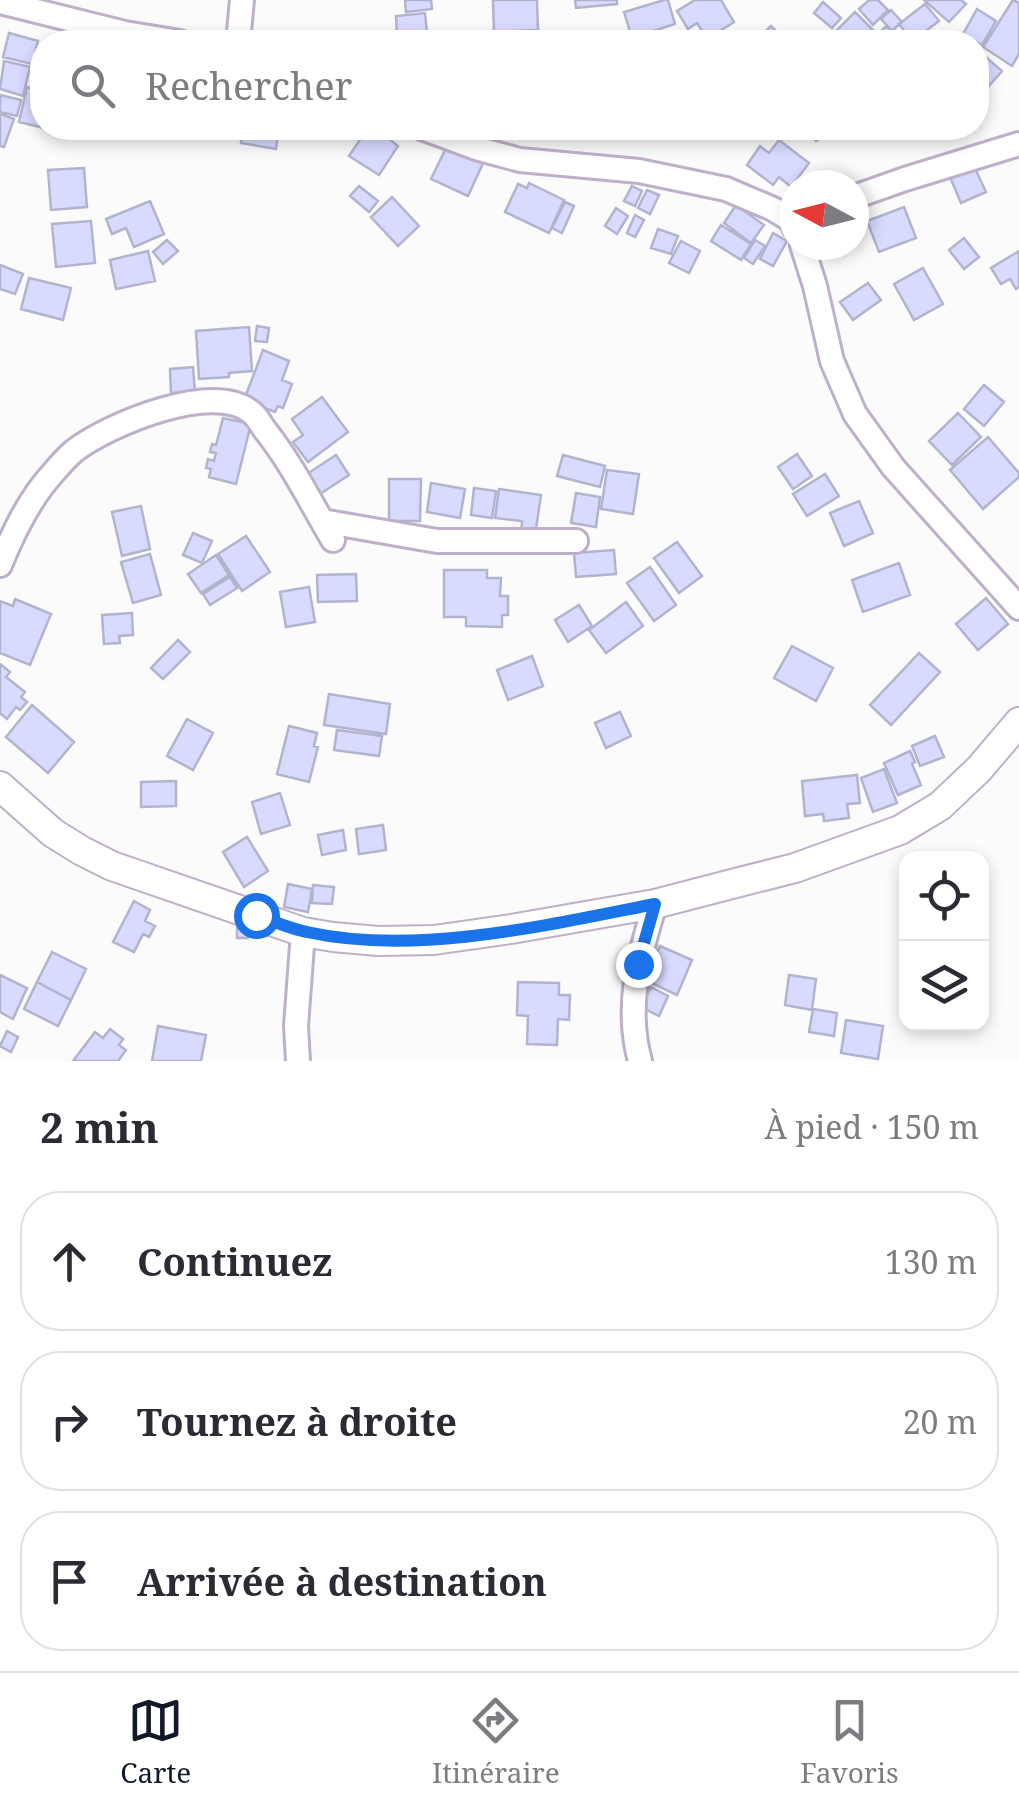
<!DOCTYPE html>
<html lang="fr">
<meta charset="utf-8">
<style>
:root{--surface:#fff;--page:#f7f7f7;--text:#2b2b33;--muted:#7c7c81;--line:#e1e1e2;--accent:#111827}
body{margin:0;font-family:"Noto Serif",serif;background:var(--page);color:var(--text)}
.controls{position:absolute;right:30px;bottom:30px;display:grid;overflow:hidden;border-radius:20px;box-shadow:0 5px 15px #0003}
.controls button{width:90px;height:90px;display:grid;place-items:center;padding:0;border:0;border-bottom:2px solid var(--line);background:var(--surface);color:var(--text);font:50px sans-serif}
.compass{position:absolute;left:779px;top:170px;width:90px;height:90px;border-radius:50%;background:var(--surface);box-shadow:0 5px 15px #0003;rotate:277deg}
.stop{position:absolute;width:30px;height:30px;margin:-22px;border:8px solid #1a73e8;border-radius:50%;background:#fff}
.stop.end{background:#1a73e8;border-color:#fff;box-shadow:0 2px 10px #0008}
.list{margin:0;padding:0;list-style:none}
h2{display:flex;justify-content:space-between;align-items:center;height:130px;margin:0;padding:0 40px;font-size:42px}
h2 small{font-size:32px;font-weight:400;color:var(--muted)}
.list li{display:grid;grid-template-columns:65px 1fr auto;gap:30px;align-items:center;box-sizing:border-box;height:140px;margin:0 20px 20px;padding:0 20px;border:2px solid var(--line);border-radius:40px}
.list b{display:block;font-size:38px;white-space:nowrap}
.list em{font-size:32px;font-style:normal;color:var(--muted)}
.icon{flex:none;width:55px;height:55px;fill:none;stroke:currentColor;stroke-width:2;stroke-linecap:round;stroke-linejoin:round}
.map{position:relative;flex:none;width:1019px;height:1061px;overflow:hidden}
.search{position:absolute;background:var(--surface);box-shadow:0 5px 15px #0003;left:30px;right:30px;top:30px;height:110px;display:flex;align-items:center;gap:25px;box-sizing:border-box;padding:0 35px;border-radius:40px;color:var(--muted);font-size:38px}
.sheet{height:610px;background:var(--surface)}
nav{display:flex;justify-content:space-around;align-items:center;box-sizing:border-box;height:140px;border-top:2px solid var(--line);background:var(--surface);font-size:28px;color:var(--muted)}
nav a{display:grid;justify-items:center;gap:5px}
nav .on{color:var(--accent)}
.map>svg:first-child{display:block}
.building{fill:#d8daff;stroke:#b2b4ce;stroke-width:2.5}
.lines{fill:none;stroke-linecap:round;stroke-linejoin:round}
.minor-casing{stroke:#beb0c9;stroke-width:28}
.tertiary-casing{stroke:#beb0c9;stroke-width:32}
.minor{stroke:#fff;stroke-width:22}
.tertiary{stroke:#fff;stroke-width:28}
.route{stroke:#1a73e8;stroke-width:12}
</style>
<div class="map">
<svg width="1019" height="1061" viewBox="0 0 1019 1061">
<rect width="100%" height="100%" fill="#fbfbfb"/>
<!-- building -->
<path class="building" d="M405,0H431L432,9L406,12Z
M493,0H537L538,30L494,32Z
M575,0H617V4L576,8Z
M664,0H668L675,24L632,38L624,12Z
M695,0H721L734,22L707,39L697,23L688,29L677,11Z
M869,0H878L888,10L873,25L859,9Z
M924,0H961L966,4L949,22Z
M1013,0L1019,3V54L1012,66L983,47Z
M823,2L841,18L832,28L814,13Z
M925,4L939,21L927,30L934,39L929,42H913L899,24Z
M977,9L996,21L982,45L963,34Z
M891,10L902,22L892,31L881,19Z
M855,12L875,32L864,42H843L834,33Z
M425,13L427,33L397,35L396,16Z
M771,26L787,42H754Z
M887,26L900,42H867Z
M9,33L38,41L32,64L3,57Z
M981,53L1002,71L980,96L976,93V58Z
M4,61L30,67L23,96L0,89Z
M27,87L42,91V128H57V131L19,122Z
M0,95L21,100L17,116L0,112Z
M0,114L14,119L4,147L0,146Z
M243,128H279L276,149L241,143Z
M368,128H391L395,130L389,139L398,146L379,175L349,156Z
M650,128H677L654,136Z
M805,128H832L816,141Z
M779,140L809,163L791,187L779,177L773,185L747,165L760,146L769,153Z
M448,144L484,161L468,196L431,179Z
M974,166L986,192L961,203L950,177Z
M84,168L87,207L51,210L48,170Z
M529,183L564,200L549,233L505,212L518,184L527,188Z
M359,186L378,201L369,212L350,196Z
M632,186L642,191L635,206L624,201Z
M647,190L659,195L650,214L638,208Z
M392,197L419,226L398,246L371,217Z
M150,201L164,234L134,247L126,228L112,234L106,219Z
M565,202L574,206L562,233L552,228Z
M736,205L764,225L751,243L724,223Z
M904,207L916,238L879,252L867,221Z
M616,208L628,216L617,234L605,226Z
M635,215L644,220L635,237L627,233Z
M91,221L95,263L56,267L52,224Z
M721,225L751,244L741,260L711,241Z
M658,229L678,236L671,254L651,248Z
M773,233L787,241L773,266L760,259Z
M964,238L979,257L964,269L949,250Z
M167,240L178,251L163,264L153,252Z
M755,240L765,246L753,264L744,258Z
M681,241L700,251L689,273L669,263Z
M148,251L155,281L116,289L110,260Z
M1019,251V287L1016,289L1010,279L1001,284L991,268Z
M0,265L23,274L15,294L0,289Z
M923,268L943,304L914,320L894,284Z
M29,278L71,288L63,320L21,309Z
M868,283L881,300L853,320L840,302Z
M257,326L269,328L267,342L255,341Z
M249,327L252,371L229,373V377L199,379L196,331Z
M263,350L289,361L282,380L292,384L283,408L278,406L275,412L244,400Z
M193,367L195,392L171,393L170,369Z
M984,385L1004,402L984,426L964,409Z
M322,397L348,432L308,462L293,442L303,435L292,419Z
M958,413L981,437L952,465L929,441Z
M223,418L251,424L236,484L209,477L211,469L206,468L208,459L214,461L216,453L210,452L212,444L216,445Z
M988,437L1019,473V477L983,509L950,470Z
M797,454L812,476L793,489L778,467Z
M336,455L349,475L317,496L304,476Z
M563,455L605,466L600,487L557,476Z
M607,470L639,474L633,514L601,509Z
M825,474L839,496L807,516L793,494Z
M389,479H421L420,521H389Z
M431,483L465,489L460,518L427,512Z
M474,488L496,491L492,518L471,515Z
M499,489L541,495L535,535L521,534L522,521L495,518Z
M576,493L600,497L596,527L571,523Z
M859,501L873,533L844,546L830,513Z
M141,506L150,549L122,556L112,512Z
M193,533L212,541L202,563L183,555Z
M246,536L270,572L242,591L218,554Z
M677,542L702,576L679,593L654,558Z
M614,550L616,574L576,577L574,553Z
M150,554L161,595L133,603L121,562Z
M216,555L229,575L201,593L188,574Z
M899,563L910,595L863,612L852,580Z
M650,567L676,605L654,621L627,583Z
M444,570H487V578H501L500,596H508V615H502V627L466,626V617H444Z
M356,574L357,601L318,602L317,575Z
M230,577L237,588L210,605L203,594Z
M309,587L315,622L286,627L280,592Z
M986,598L1008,624L978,650L956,624Z
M15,599L51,614L30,665L0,653V601L13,606Z
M626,602L643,626L606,653L589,630Z
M579,605L592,626L568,642L555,620Z
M132,613L133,635L119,636L120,643L104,644L102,615Z
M178,640L190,652L163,679L151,668Z
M792,646L833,668L816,701L774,678Z
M919,653L940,672L891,725L870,705Z
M532,656L543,686L508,700L497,670Z
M0,664L10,672L6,677L25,692L21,697L27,702L20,710L16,707L7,719L0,713Z
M329,694L390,704L386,734L324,725Z
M32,705L74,742L48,773L6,737Z
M620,712L631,736L606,748L595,723Z
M187,719L213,733L193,770L167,756Z
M289,726L317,733L314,746L318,747L309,782L277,774Z
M337,730L382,736L379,756L334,750Z
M935,736L944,757L920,766L912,746Z
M910,751L915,762L912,764L921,785L898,795L884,763Z
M884,769L897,803L873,812L861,778Z
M857,775L860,803L847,804L849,818L824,821L823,814L805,816L802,781Z
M176,781V806L141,807V782Z
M280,793L290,825L261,834L252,802Z
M383,825L386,850L359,854L356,829Z
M343,830L346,850L322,855L318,835Z
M247,837L268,871L244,887L223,852Z
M288,884L312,889L308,912L284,907Z
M313,885L334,887L332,904L312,903Z
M134,901L150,910L145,921L155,926L149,937L143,934L134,952L113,942Z
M248,925V938H237V926Z
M660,946L692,960L677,995L645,980Z
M52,952L86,969L71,1000L37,982Z
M0,975L27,988L13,1019L0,1012Z
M789,975L816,979L812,1010L785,1005Z
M37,982L71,1000L58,1026L24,1009Z
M518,982L559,983V995H570L569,1020L558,1019L557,1045L527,1044L528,1016L517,1015Z
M651,987L668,996L659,1016L641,1007Z
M813,1009L837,1013L834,1036L809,1032Z
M846,1020L883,1026L878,1059L841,1053Z
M158,1026L206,1035L201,1061H152Z
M110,1029L123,1039L119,1045L126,1050L118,1061H73L95,1032L103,1038Z
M7,1031L18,1037L11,1052L0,1046Z"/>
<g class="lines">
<!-- minor casing -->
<g class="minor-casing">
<path id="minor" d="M0,2L125,33L180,42
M238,42L242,0
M422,128L479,149L520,160L639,171L726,189L773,209L791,220L794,227
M854,197L905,179L1019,144
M802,245L815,286L832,361L855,414L893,467L1019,608
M322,521L437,541H576
M0,565C13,533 29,499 53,473C59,466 67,457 74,451C109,424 213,381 251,412C257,416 261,425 265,430C292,464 311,503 333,540
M298,1061L296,1026L303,932
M640,1061C625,1007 639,956 655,904"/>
</g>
<!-- tertiary casing -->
<g class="tertiary-casing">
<path id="tertiary" d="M0,786L53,833L82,851L112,866L303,932L333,937L378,941L434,940L511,929L655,904L728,885L795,868L900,830L940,806L979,769L1019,722"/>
</g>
<!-- minor -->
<use href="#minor" class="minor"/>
<!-- tertiary -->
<use href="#tertiary" class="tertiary"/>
</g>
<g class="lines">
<!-- route -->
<path class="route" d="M256,915C273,921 290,929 307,932C415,956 548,925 655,904L638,964"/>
</g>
</svg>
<div class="controls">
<button><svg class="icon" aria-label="locate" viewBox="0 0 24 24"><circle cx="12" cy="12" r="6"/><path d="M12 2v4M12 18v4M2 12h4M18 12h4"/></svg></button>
<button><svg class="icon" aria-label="layers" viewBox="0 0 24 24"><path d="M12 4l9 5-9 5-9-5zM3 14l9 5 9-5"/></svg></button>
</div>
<svg class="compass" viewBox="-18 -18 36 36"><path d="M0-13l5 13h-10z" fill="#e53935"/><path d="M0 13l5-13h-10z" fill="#7c7c81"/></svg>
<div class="stop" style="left:256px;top:915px"></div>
<div class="stop end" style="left:638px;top:964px"></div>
<div class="search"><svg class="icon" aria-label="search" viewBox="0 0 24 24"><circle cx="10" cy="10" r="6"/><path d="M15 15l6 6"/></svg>Rechercher</div>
</div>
<section class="sheet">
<h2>2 min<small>À pied · 150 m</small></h2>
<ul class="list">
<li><svg class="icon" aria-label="ahead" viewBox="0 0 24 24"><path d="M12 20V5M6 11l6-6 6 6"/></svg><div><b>Continuez</b></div><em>130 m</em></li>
<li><svg class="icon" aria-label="right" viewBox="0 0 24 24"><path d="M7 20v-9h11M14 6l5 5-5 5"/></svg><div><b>Tournez à droite</b></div><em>20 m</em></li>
<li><svg class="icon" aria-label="arrive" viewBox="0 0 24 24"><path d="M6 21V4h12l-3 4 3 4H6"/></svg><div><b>Arrivée à destination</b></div></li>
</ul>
</section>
<nav>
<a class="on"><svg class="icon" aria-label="map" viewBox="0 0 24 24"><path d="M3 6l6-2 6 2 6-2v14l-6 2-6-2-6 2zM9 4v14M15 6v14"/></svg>Carte</a>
<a><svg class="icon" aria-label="directions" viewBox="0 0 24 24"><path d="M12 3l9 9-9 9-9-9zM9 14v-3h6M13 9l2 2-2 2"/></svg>Itinéraire</a>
<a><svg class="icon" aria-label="saved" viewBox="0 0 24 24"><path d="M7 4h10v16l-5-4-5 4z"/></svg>Favoris</a>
</nav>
